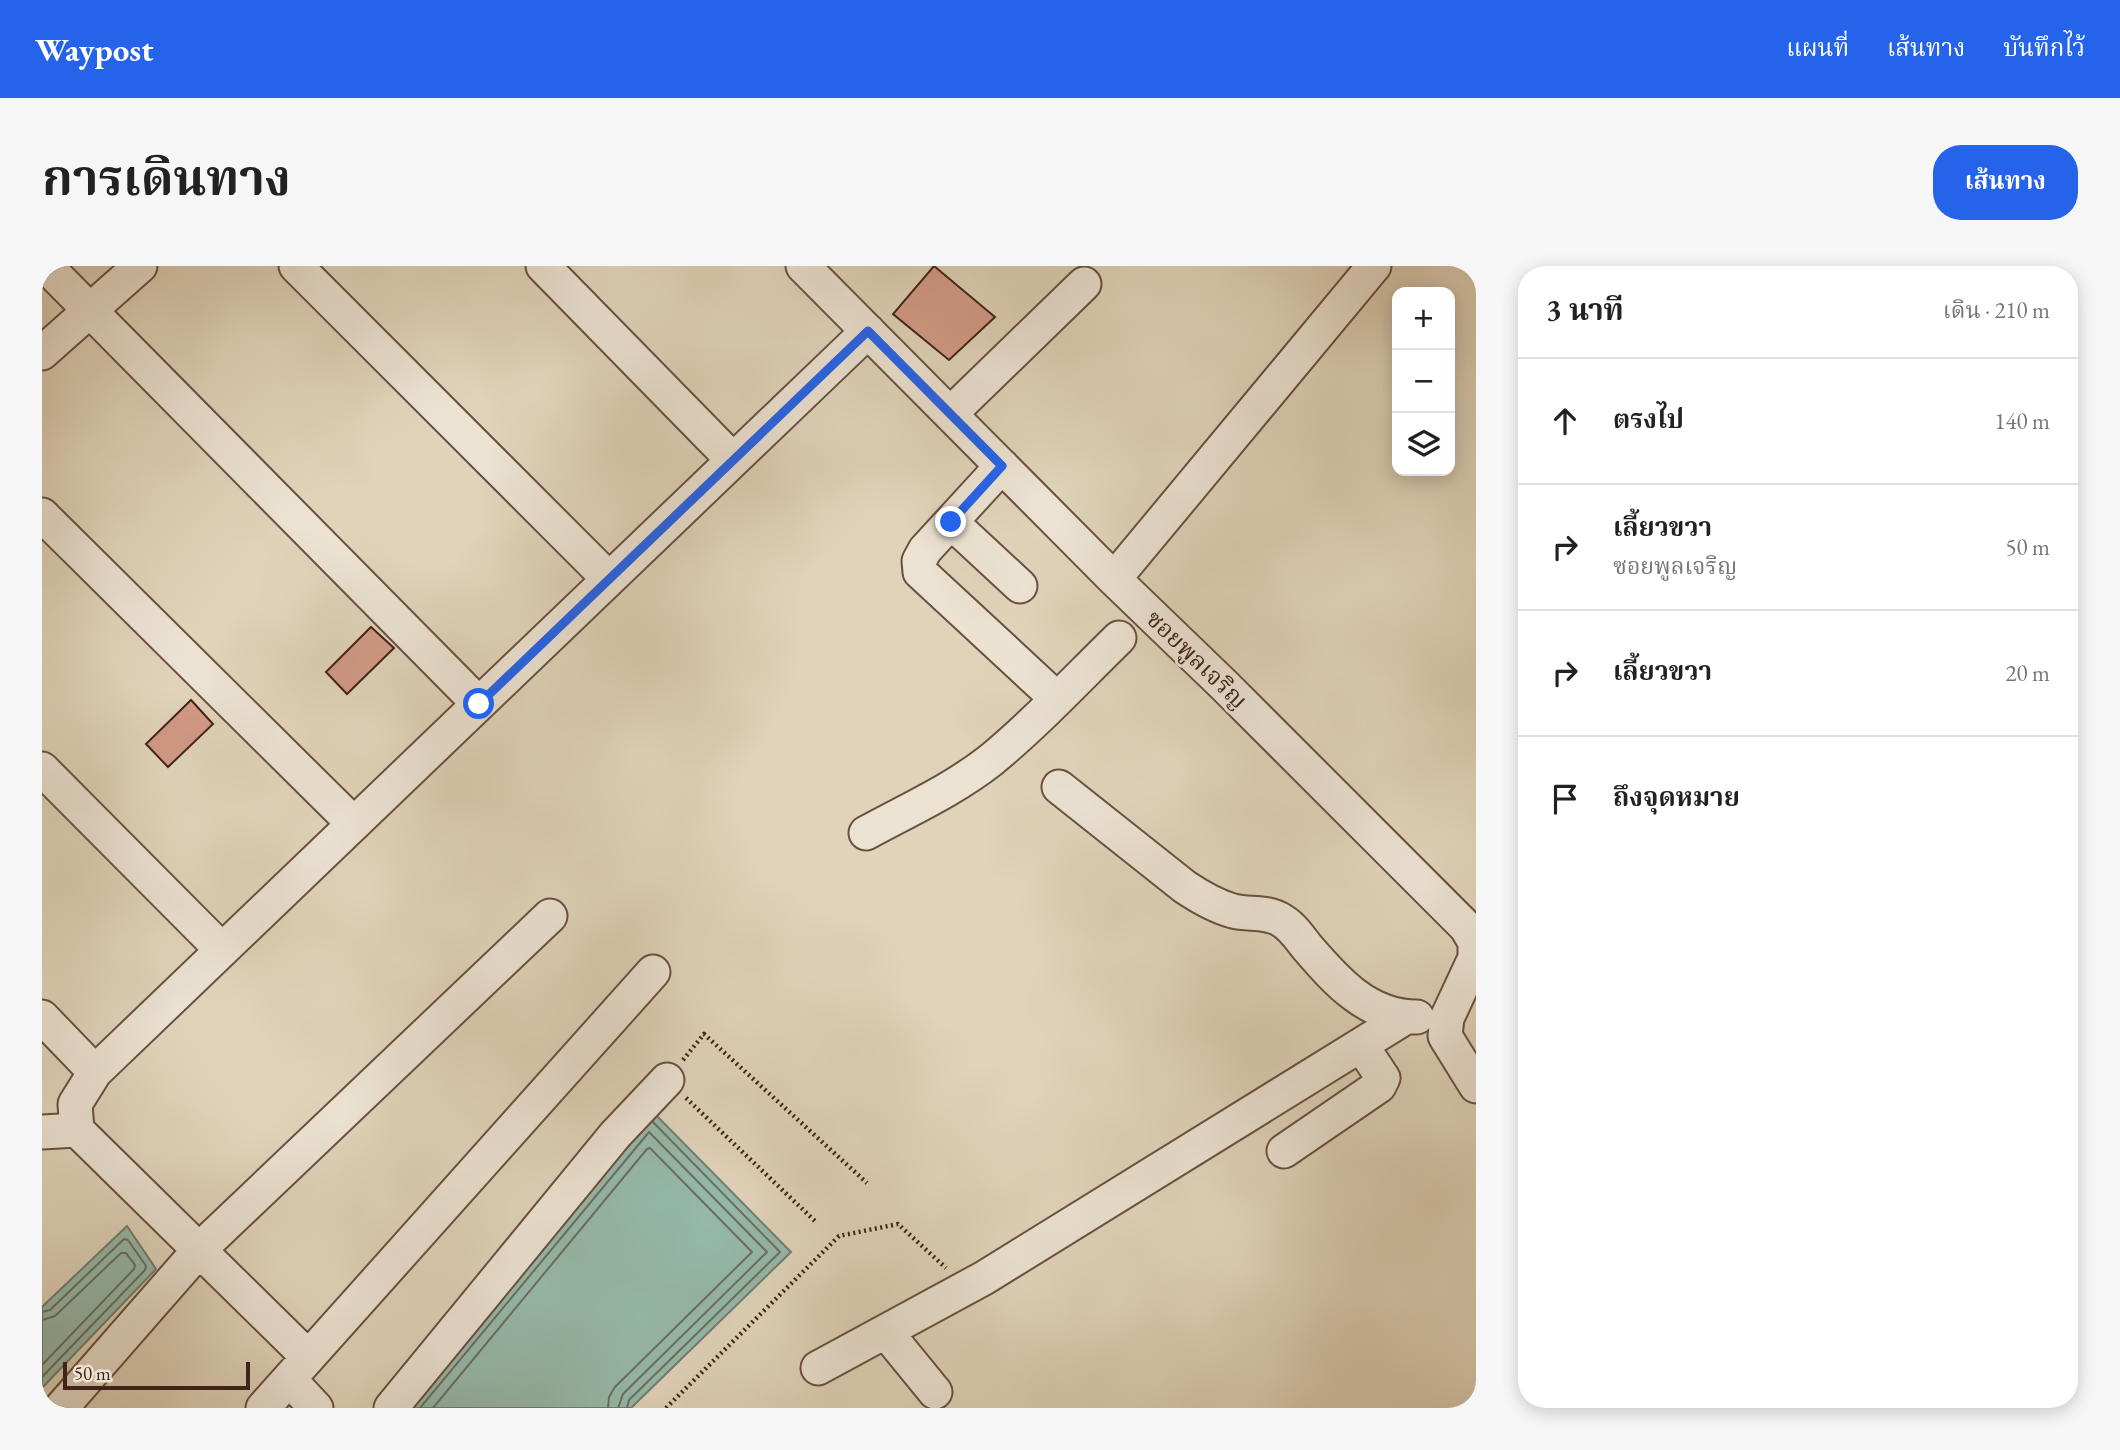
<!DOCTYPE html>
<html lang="th">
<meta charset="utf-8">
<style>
:root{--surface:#fff;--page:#f6f6f6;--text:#222;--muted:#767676;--line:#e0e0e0;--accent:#2563eb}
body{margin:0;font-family:"EB Garamond","Noto Serif Thai",serif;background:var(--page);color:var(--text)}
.controls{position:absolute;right:21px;top:21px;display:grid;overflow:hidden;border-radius:14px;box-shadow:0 4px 18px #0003}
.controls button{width:63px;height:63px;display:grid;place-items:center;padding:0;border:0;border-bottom:2px solid var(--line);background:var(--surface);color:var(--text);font:35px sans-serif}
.scale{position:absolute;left:21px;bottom:18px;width:187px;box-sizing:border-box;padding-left:7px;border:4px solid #412419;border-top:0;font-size:19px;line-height:24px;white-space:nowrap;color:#412419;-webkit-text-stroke:5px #ebe2d2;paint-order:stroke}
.stop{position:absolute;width:21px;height:21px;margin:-16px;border:5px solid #2563eb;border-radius:50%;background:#fff}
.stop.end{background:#2563eb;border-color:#fff;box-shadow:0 2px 7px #0008}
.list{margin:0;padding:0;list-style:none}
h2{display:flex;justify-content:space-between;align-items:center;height:91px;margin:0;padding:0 28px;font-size:30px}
h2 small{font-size:23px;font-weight:400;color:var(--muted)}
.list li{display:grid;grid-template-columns:46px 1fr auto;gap:21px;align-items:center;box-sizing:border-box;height:126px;padding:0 28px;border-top:2px solid var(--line)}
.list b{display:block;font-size:26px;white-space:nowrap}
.list p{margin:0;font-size:23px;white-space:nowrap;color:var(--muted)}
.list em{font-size:23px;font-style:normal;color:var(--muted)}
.icon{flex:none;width:38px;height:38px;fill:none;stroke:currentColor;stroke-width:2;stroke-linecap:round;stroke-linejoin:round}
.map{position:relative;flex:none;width:1434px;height:1142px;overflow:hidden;border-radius:28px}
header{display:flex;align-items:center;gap:42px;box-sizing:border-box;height:98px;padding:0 35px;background:var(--accent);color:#fff}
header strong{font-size:33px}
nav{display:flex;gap:38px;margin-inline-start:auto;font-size:24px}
.intro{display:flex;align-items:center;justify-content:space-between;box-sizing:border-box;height:168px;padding:0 42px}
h1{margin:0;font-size:49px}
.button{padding:18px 32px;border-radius:28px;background:var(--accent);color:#fff;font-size:24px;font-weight:700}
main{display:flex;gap:42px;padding:0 42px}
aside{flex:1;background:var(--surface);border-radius:28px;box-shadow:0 4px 18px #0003}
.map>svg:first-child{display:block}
.water{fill:#95b9aa;stroke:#737d70;stroke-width:2}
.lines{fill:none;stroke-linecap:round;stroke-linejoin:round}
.shore{stroke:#6b6e62;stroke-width:2}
.building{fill:#d39a87;stroke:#412419;stroke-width:2}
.minor-casing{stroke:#695041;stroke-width:37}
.path{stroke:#412419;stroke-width:4.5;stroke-dasharray:2 3.5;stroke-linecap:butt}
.minor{stroke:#ebe2d2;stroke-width:33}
.route{stroke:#2563eb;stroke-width:9}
.labels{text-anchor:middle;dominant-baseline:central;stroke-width:6;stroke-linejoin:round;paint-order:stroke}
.street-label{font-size:24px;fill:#412419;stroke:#ebe2d2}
</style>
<header>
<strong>Waypost</strong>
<nav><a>แผนที่</a><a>เส้นทาง</a><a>บันทึกไว้</a></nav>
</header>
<div class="intro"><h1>การเดินทาง</h1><a class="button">เส้นทาง</a></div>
<main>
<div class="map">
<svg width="1434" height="1142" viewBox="0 0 1434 1142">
<rect width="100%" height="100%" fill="#e0d3ba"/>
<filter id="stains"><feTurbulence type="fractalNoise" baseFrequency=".00286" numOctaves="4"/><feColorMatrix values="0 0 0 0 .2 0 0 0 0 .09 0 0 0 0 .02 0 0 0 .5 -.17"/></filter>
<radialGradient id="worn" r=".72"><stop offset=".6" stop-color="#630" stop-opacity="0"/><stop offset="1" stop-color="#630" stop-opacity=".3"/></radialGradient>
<!-- water -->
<path class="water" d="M606,841L749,986L589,1142H357Z
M85,960L114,1003L0,1122V1041Z"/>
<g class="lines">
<!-- shore -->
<path class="shore" d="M0,1046L8,1044L82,973L86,974L104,1000L103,1004L0,1111
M0,1054L13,1050L79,987H84L93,999L92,1003L0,1099
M378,1142L607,866L725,986L581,1128L576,1142
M391,1142L605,883L608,882L710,986L573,1121L567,1131L566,1142
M585,1142L587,1134L738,986L611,856"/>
</g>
<!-- building -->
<path class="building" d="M892,0L953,51L907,94L851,48Z
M329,361L352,382L305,428L284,406Z
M149,434L171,458L126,501L104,478Z"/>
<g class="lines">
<!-- minor casing -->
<g class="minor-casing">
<path id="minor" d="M4,0L437,438
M254,0L567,313
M501,0L691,194
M761,0L1072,313L1183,420L1424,661L1433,676V692L1405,752L1403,770L1434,820
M0,87L98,0
M908,148L1042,18
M960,200L883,284L877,295L878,306L1015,433
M0,249L312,558
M909,256L978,320
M1072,313L1332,0
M0,503L180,684
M1017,521L1143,621C1158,631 1173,640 1191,645C1207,649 1225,645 1239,654C1250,660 1257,671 1265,681C1295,716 1326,751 1375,751
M824,567C866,544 911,524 949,494C994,457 1035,413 1077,372
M0,751L53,806
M0,866L35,864
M1242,885L1337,820L1341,812L1319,779
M844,1066L893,1126
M266,1091L35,864L33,838L53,806L826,65
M776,1102L942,1012L1364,751
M247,1113L274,1142
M19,1142L158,983L508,650
M221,1142L611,706
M349,1142L573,869L625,814"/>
</g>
<!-- path -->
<path class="path" d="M641,794L662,768L825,917
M644,832L775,957
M624,1142L797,970L856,958L904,1002"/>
<!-- minor -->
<use href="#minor" class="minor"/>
</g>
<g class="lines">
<!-- route -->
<path class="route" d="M437,438L826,65L960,200L909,256"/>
</g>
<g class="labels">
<!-- street labels -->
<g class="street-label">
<text transform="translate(1155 393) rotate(44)">ซอยพูลเจริญ</text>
</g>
</g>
<rect width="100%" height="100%" filter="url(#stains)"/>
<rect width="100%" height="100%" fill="url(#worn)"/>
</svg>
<div class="controls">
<button>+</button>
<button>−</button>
<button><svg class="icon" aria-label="layers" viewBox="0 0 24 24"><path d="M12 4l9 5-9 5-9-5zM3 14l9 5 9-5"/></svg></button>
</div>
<div class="scale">50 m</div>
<div class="stop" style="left:437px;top:438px"></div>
<div class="stop end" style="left:909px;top:256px"></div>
</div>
<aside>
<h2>3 นาที<small>เดิน · 210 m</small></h2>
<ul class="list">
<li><svg class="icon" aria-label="ahead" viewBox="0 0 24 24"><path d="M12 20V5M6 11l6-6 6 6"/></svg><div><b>ตรงไป</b></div><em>140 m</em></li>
<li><svg class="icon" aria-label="right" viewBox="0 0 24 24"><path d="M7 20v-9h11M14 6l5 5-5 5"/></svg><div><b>เลี้ยวขวา</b><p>ซอยพูลเจริญ</p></div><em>50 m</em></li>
<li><svg class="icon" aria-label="right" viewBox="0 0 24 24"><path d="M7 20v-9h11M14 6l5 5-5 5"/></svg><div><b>เลี้ยวขวา</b></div><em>20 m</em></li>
<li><svg class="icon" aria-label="arrive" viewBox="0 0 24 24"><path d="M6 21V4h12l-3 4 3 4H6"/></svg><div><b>ถึงจุดหมาย</b></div></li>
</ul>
</aside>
</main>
